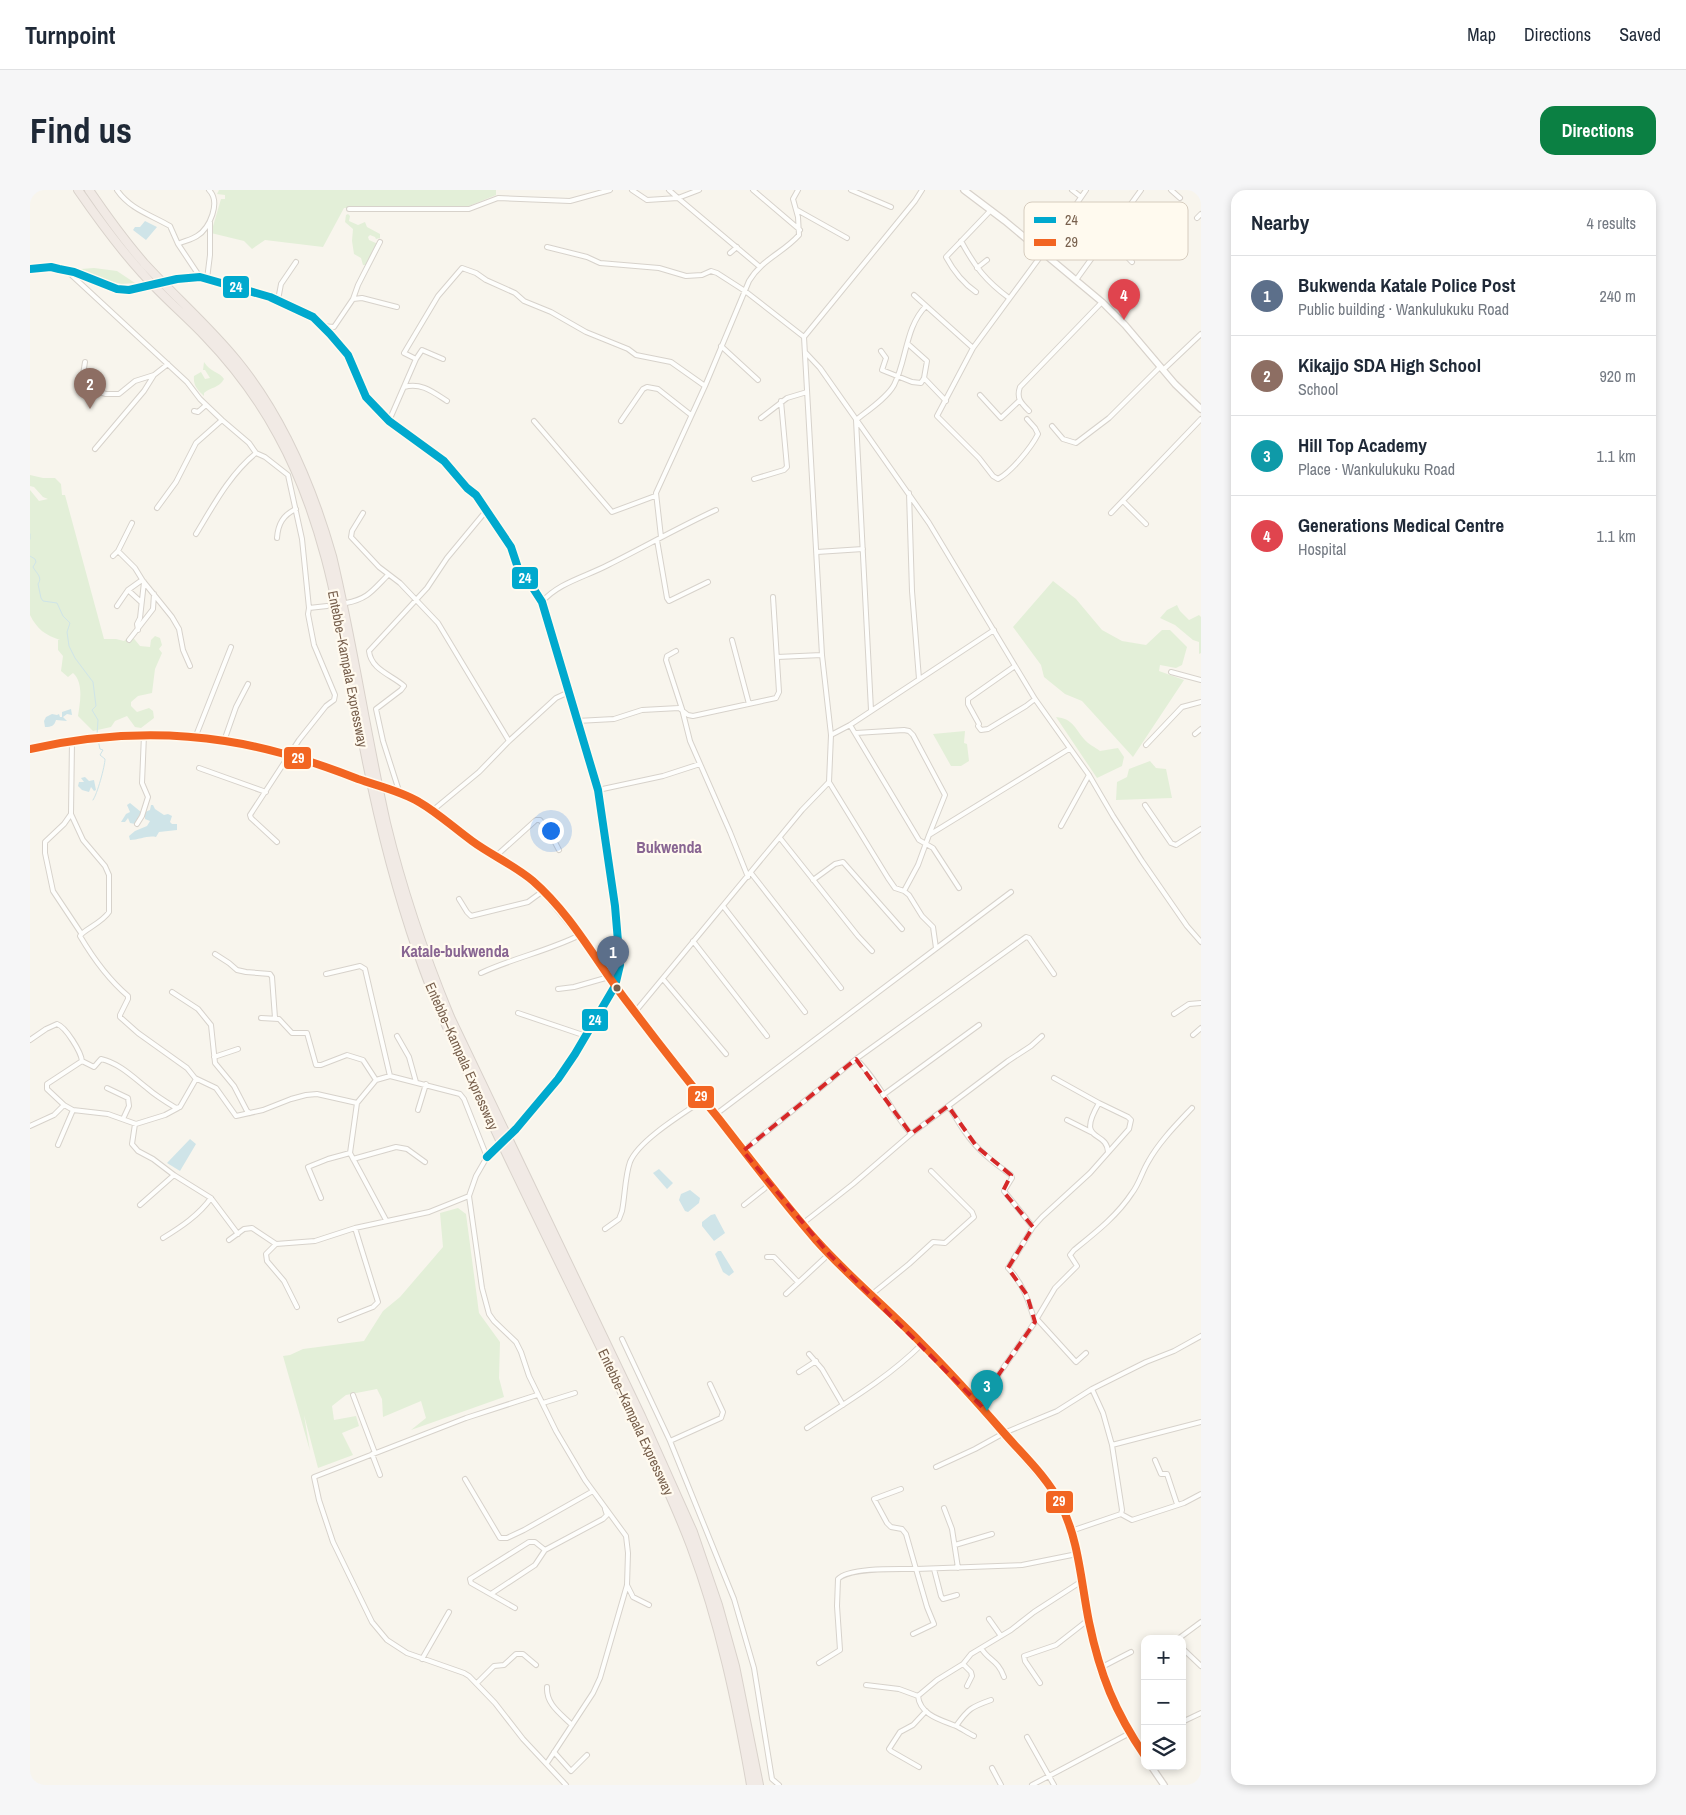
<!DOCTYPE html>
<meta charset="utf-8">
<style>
:root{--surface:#fff;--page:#f6f6f7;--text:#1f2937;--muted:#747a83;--line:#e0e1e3;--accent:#0b8043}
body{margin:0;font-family:"Archivo Narrow",sans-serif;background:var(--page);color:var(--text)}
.controls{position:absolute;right:15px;bottom:15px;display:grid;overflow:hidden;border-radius:10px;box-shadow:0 2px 8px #0003}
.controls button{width:45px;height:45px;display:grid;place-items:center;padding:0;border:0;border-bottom:1px solid var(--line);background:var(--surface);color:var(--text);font:25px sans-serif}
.you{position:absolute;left:520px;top:640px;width:18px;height:18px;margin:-12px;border:4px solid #fff;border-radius:50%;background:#1a73e8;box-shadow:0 0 0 8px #1a73e833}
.badge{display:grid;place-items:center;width:32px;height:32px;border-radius:50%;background:var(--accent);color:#fff;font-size:16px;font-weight:700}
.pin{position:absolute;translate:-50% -41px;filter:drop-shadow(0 1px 2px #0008)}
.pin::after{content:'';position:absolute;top:26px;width:18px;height:15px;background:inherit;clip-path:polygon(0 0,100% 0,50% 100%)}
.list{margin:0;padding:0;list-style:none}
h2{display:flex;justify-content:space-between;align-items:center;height:65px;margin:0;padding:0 20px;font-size:21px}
h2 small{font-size:16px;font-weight:400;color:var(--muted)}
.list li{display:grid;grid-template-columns:32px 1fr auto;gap:15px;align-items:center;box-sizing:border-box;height:80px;padding:0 20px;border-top:1px solid var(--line)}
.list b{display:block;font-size:19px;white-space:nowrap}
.list p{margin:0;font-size:16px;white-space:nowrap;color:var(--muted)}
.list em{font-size:16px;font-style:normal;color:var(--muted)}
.icon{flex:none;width:28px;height:28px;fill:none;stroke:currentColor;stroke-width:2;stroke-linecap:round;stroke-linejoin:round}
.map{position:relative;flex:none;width:1171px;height:1595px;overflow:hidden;border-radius:15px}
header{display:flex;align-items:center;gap:30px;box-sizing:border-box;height:70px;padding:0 25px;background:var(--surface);border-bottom:1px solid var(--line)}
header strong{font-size:24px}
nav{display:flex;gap:28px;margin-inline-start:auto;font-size:18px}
.intro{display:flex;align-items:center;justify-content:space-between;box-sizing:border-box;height:120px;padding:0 30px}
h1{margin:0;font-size:35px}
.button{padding:12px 22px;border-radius:15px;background:var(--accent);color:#fff;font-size:18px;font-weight:700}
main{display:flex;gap:30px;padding:0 30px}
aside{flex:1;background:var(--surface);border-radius:15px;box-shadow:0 2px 8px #0003}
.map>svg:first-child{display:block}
.green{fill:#e3efd8}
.water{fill:#cfe4e8}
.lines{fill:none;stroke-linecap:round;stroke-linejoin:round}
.stream{stroke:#cfe4e8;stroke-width:1}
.street-casing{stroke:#d7d2cb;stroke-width:6}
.secondary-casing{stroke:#d8d2cb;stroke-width:8}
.highway-casing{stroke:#d9d2cb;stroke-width:10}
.street{stroke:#fefefc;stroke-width:4}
.secondary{stroke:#fefefc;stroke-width:5.5}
.highway{stroke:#f1eae5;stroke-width:8}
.street-bridge-casing{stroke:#d7d2cb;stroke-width:6;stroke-linecap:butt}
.secondary-bridge-casing{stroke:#d8d2cb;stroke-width:8;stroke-linecap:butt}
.street-bridge{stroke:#fefefc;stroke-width:4}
.secondary-bridge{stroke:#fefefc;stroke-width:5.5}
.bus-1-casing{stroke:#fffaef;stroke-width:11}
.bus-2-casing{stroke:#fffaef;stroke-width:11}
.bus-1{stroke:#00a9ce;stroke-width:8}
.bus-2{stroke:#f26522;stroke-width:8}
.marked{fill:none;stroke:#d62828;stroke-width:4;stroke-dasharray:10 6;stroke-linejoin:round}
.bus-dot{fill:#775f4c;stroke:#fffaef;stroke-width:2}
.labels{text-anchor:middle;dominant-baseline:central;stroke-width:4.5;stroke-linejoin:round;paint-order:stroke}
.street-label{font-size:14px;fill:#775f4c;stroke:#fffaef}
.quarter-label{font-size:16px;font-weight:bold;fill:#886592;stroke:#fffaef}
.key{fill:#fffaef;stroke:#d6ccbe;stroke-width:1}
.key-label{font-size:14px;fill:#775f4c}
.line-badge{stroke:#fffaef;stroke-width:2}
.badge-label{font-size:14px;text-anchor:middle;font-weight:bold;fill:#fff}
</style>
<header>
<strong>Turnpoint</strong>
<nav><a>Map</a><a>Directions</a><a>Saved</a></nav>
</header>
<div class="intro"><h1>Find us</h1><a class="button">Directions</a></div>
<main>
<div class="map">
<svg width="1171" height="1595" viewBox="0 0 1171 1595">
<rect width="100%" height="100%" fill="#f8f5ed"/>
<!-- green -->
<path class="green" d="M189,0H466V5L439,16L314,18L293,57L235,50L222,59L214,51L181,43L191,9H195V5L187,4Z
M318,24L320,26L319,31L328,35L335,32L337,37L350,44V48L346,49L345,47L340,45L338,47L339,50L348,54L337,75H333L331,68L324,64L322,51L323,39L315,32L316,25Z
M64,78L87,81L105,93L91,94L49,83L51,79Z
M174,172C180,182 190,182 194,189C189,198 181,197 174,203V206C168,200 163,196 164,186L171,182L175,189L180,188L175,180H173Z
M0,285L13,288H25L31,294L32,305H35L74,449H86L94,451L101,445L110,456L120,457L121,450L125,446L130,448L132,455L129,459L132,463L125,479L122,503L108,506L101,512V516L107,522L119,518L123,521L124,528L111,538L105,537L97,526L85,531L81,537L63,541L48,526C50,513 54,493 43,483L38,487L31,481L33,466L28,460V450H30C15,445 7,439 0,425V300L9,311L18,309L13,307L4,297L0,296Z
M1023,391L1046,409L1072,440L1092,451L1116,455L1132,440H1140L1157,457L1152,475L1146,478L1130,475L1129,481L1154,490L1103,567L1052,511L1035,504L1014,487L1011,475L983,437Z
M1147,415L1150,421L1159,430L1169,425L1171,427V463L1169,464V452L1163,450L1145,435L1130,428L1137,420Z
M1026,527C1043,529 1044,537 1054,549C1058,554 1065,557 1070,561L1088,558L1094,567L1092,576L1067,588Z
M935,541L934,553L937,554L939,571L931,576H921L903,544Z
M1120,571L1126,578L1136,579L1142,608L1086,610L1087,592L1097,587L1099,579Z
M428,1018L436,1024L449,1123L470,1152L469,1188L474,1207L381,1240L396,1228L391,1211L353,1227L352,1209L347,1199L316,1205L302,1216L304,1230L326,1226L329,1236L312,1243L323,1265L288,1278L274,1225L280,1261L253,1166L260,1165L273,1159L334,1151L353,1121L370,1107L413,1057L410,1023Z"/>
<!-- water -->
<path class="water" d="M115,31L127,37L116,50L103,40L105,37H110Z
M41,519L42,525L37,524L33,527L37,531L26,530C24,536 22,537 15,537L14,531L16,527L22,524L27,525L29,524L30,527H32V522Z
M55,587L59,591L64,590L66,600L64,601L61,597L59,602L52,600L48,596L49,592H54L51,588Z
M100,613L111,622L105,634L100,633L98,628L95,632H91L96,624L100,622L97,615Z
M121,615H123L125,619L134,625L138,624L142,626L140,632L142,634H147V640L129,642L126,647C118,645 109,650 100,650L99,646L105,641L117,636L120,631L115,629V622L120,620Z
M160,949L166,954L150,981L137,973Z
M629,979L643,993L637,999L623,983Z
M660,1000L670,1008L669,1013L658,1022L655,1021L649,1010L651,1004Z
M685,1024L695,1043L684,1051L672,1036V1032L681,1025Z
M688,1061H691L704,1082L699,1086L693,1082L685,1064Z"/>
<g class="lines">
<!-- stream -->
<path class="stream" d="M0,344V349
M0,366L5,369L6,372L3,377C6,383 13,387 8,394L11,408L13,411L27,413L33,426L40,433L37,442L39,456L45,468L63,492L66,516L62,520L68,530L67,545
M63,610C67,605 75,576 75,569L70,565L73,560L70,559L68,550"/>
<!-- street casing -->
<g class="street-casing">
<path id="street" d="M87,0C100,19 121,25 140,36L148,54C154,51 161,50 167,46C180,38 191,12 179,0
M602,0L617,10L648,8L730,77
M639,0L648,8L669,0
M723,0L770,40
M821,0L861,17
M1042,0L1051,7
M1141,0L1150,8
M319,19H439L468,8L540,11L580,0
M1098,19L1121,39
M767,20L817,48
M1101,21L1113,19
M1167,28L1171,24
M1077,46L1102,72
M931,51C945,77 956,91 979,108
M148,54L170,87
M517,57L557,67L570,73L629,78L656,86L672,85L681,81L687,83L715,101L774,147
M700,63L707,57
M947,78L957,70
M0,79C15,78 28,77 43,82C69,90 84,104 112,98
M36,80L157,192L170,209L192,230L219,253L226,263L235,267L258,285L272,349L279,418
M147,89L160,87L177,89L240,107L283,127L300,144L318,165L336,207L359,231L414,271L437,298L446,305L481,357L489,381L503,398L512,412L568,600L585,716L590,775L585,796L545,864L503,921L486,939
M177,89L180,65V32
M1046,90L1111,0
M946,102C933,93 923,80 916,67L961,20
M884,105L943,158
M323,109L328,95L350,52
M248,110L251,94L266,72
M292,136L304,137L323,109L332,108L367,117
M878,154L897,171L894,188L916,211
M691,156L728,190
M851,161L856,168L852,180L882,192L891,193L894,188
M775,162L790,178L899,333L1005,509L1059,585L1083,626L1112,671L1157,736L1171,752
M386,169L392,160L413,169
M55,172L52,191L56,198L62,200L76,204H89L105,191L124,185L138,174
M1133,180L1171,144
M374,197C391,192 403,202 417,211
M950,205L971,228L989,211
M164,221L168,222L176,215
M999,221C991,213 986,208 990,197L1072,112
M731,228L757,208L777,202
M997,229L1005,238L1008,244C1001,258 981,282 968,289L963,286L949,268L907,226L943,158L1013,63L1056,0
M359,231L386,169L374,163L408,106L432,78L446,83L456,90L485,103L494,111L521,122L556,142L598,159L606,165L641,172L675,196
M504,231L582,322L625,306
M591,231L613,199L617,197L628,199L661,225
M1022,236L1033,249L1046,253L1079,228L1130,177
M65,259L114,201L124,185
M724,289L754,280L757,277L751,211
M879,303L882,401L889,489
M1093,311L1116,334
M127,318L146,292L166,253L192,230
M333,323L322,341L321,347L349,377L370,393L408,433L479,551L526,508L539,502
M1081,323L1171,229
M166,344C183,316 200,284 226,263
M631,347L626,303L675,196L719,91C732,69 753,63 769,45L768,27L763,9L768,0
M247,348C248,334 253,325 266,319
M627,350L637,408L639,411L678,392
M88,361L105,378L113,391L142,427L149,439L153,460L160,476
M787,362L833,359
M83,366L88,361L102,333
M98,400L111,412
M512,412C528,393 555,387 578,375C614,357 649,337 686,320
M316,413C338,409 343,400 358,385
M87,416L98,400L112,390
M108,440L107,434L110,428L114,392
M99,450L123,419L124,404
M702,450L719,514
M646,461L637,466L636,470L652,519L660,551L700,642L718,687
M747,467L792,465
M985,476L938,509V514L949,534L948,536L951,540L958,539L996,516L1005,509
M1141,482L1171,490
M841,520L826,230C837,221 857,208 864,195C877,170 875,137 896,116
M547,531L584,529L612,520L649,518L658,525L663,526L746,508L749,502L743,407
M820,535L889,650L903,658L929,698
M826,543L874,540L879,541L883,545L915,605L899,645
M1165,544L1171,539
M801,545L820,535L964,440
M165,548L201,457
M42,551L41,624L34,634L15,652V663L23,701L51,743
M194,551L206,517L218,494
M1116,555L1152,517L1171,512
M169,578L236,602
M799,592L858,688L865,698L874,701L888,675L899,645L1039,559
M568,600L633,586L670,574
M370,604L353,551L346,519L371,500L374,496C362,485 341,480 339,461L397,398L417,368L456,321
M1115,615L1141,653L1146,655L1171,639
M402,621L449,582L479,551
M41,624L53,650L75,676L79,685V722C72,733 53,740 50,746C63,768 78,789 98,806V809L90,825V827L108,843L157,878L165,888L186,898L206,926L233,920L261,909L276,905L287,904L327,913
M107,634L112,626L118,607L112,593L114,545
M1031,636L1059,585
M750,648L828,746L842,761
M247,652L221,628L220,625L269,550L296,516L304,510L305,505L284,455L278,424L279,418L297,416
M466,666L506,630H510L519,641L529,660
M721,683L811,798
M783,690L805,674L813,672L872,739
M874,701L879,705L892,726L903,737L906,758
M429,709L437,722L441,726L498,712L513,701
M693,716L775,822
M663,751L737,846
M185,764L199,773L207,780L216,782L240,784L242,787L245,828
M451,783C483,768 518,761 550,745
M296,784L330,776L335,779L360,886
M633,789L696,864
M528,799L544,797L579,787
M142,802L168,819L181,835L185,873L204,896L217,921L220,923
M605,822L772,620L799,592L801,545L792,465L774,147L885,11L892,0
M488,823L556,846
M1144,824L1159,814L1171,813
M231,828L249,829L262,843H277L286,875H291L317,865L333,870L346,890
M1163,845L1171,838
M367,846L379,867L386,892
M0,850L16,839L27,834C36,837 51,862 52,871L64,877L71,869C89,873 103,887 117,898C126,906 136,912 146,918L150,917L166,889
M184,867L208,859
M826,869C848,890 861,921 881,944L978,871L1001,856L1012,846
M52,871L17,894V899L34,915L43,920L78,924L106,934L135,925L148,918
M1024,888L1069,913
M77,898L98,908L99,916L93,929
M853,905L949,835
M918,916C924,924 929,934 935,942C947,960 964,973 981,985L982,988L974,1001L1003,1037
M388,920L396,894
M685,925L981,702
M1037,930L1061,942
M105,934L102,954L108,961L123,969L144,985L110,1015
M0,936L24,925L34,915
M28,955L43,920
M713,961L826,869L996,747L999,748L1024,784
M323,969L366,957L377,959L395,972
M144,985L181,1008L208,1044
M291,1008L278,977L298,969L320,963
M714,1015L739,995
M356,1030L320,963L327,913L346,890L360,886L430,904L434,909L457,967L446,986L439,1006L452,1098L459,1124L464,1131L486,1152L491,1162L499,1186L526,1241L555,1290L596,1346L598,1363L597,1395L570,1488L563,1503L517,1573
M772,1034L823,994L881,944
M575,1039L589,1029L592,1021C595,1006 595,986 600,972C609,950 654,923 673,910
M133,1048C151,1037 169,1025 181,1008
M199,1050L214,1039L222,1038L246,1054L285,1051L325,1038L399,1022L439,1006
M246,1054L236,1064L237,1071L254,1091L267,1117
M737,1067H744L768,1092
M756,1104L799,1064
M841,1105L879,1074L903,1052L915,1053L944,1027L942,1022L901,981
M1006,1128L1046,1172L1056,1163
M310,1130L343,1117L348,1112L325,1038
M1006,1130L1025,1098L1047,1076L1040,1065L1044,1060C1065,1043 1087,1026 1102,1003C1109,994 1112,982 1118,972C1129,952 1146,935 1162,918
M592,1149L640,1251L704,1409L724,1478L742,1589L749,1595
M779,1164L792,1179L813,1215
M769,1182L786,1171
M1062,1199L1073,1223L1082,1255
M323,1205L345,1263
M507,1205L436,1228L284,1287L289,1310L303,1352L342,1432L357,1450L377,1463L434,1483L439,1486L465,1513L493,1549L536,1595
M513,1213L545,1203
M954,1219L969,1184L1005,1132C999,1112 993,1093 978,1078L1003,1037L1012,1027L1060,983L1099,939L1101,930L1098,927L1069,913C1045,954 1077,939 1078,962
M777,1238C817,1212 858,1188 892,1154
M640,1251L691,1228L693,1222L680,1194
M342,1264L350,1285
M1125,1270L1131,1284H1137L1147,1314
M906,1277L945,1259L974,1243L1027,1221L1062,1199L1116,1172L1144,1161L1171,1146
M435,1289L470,1348H477L494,1340L563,1301
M871,1299L844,1309L857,1333L861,1337L872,1339L876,1344L886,1379L992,1375L1047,1364
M914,1318L922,1339L928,1378
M1091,1324L1092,1320L1082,1255L1171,1232
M1091,1324L1102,1330L1154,1313L1171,1304
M1041,1341L1091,1324
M925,1355L962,1344
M904,1379L911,1406L913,1409L927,1405
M597,1395L603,1407L619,1415
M461,1404L505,1375L515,1360
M485,1418L441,1393L440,1389L499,1352H505L515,1360L573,1329L577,1325L575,1319
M959,1429L971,1446
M1148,1449L1171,1432
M951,1458C959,1471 968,1470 974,1487
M1152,1458L1171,1476
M392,1469L419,1422
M789,1473L810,1460L807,1416L808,1389C819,1377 869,1379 886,1379L897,1417L904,1434L883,1444
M933,1474L941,1482L942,1486L937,1496
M1070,1478L1101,1462
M447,1493L464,1476L474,1475L486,1464H493L506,1475
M1010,1493L995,1471L994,1466L1026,1455L1058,1430
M836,1495L869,1499L888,1506L907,1490L933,1474L941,1464L981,1440L1004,1422L1052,1391
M517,1497C516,1514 530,1523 542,1535
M888,1506C890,1525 911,1530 926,1536C932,1539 938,1543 944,1546
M1152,1532L1171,1523
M926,1536C938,1519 941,1517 961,1510
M997,1547L1024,1595
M524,1562L541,1581L557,1565
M889,1577L861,1561L859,1559L870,1542L883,1535L896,1521
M962,1578L971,1595
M1002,1595L1100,1543"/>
</g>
<!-- secondary casing -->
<g class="secondary-casing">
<path id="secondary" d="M934,0L975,31L1072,112L1095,135L1145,194L1171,219
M0,559C63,545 130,541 194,551C242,558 288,573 333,591
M358,599L389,611L424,636L440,650L488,680L513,701L559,757L605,822L739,995L772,1034L799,1064L892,1154L923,1186L1021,1298L1036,1325L1041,1341L1049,1372L1058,1430L1070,1478L1088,1523L1115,1566
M1121,1576L1134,1595"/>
</g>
<!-- highway casing -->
<g class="highway-casing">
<path id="highway" d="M48,0C68,29 89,58 113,84C132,106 155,125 175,146C203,175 229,210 248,245C298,335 312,442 331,541C345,617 363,691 388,763C408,822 435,877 462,933C502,1018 544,1102 585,1187C611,1243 639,1298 661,1356C690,1433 707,1514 721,1595
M59,0C76,25 94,50 114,73C145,107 180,137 208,172C254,229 282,296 302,366C323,454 336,544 356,633C372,699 394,764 420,827L611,1226L663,1342L688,1415L705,1476L729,1595"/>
</g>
<!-- street -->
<use href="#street" class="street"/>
<!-- secondary -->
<use href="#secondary" class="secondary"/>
<!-- highway -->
<use href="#highway" class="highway"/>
<!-- street-bridge casing -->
<g class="street-bridge-casing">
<path id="street-bridge" d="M112,98L147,89
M464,961L486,939"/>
</g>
<!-- secondary-bridge casing -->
<g class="secondary-bridge-casing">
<path id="secondary-bridge" d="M333,591L358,599"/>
</g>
<!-- street-bridge -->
<use href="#street-bridge" class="street-bridge"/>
<!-- secondary-bridge -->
<use href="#secondary-bridge" class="secondary-bridge"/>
<!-- bus-1 casing -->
<g class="bus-1-casing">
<path id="bus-1" d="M0,79L21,77L29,79L44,82L87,99L99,100L147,89L170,87L240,107L283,127L300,144L318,165L336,207L359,231L414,271L437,298L446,305L481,357L489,381L503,398L512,412L568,600L585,716L590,775L585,796L545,864L528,889L486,939L457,967"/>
</g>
<!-- bus-2 casing -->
<g class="bus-2-casing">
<path id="bus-2" d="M0,559C63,545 131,541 195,551C241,558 285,572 328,589C348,596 371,601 389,612C408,623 424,638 442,651C461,665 484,675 503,691C542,725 567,773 598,813C628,853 658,891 689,929C721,970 752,1011 786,1050C819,1087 857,1118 891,1153C920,1182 947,1212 974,1243C993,1265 1017,1287 1030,1313C1049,1349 1051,1393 1059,1432C1070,1485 1085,1522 1115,1566"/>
</g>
<!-- bus-1 -->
<use href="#bus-1" class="bus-1"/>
<!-- bus-2 -->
<use href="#bus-2" class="bus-2"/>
</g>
<!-- marked area -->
<path class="marked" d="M826,869L881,944L918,916L947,957L981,985L973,1001L1003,1037L978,1078L997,1105L1005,1132L969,1184L954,1219L799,1064L713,961Z"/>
<!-- markers -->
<circle class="bus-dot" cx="587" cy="798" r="4.5"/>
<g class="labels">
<!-- street labels -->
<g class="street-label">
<text transform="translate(318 479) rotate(79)">Entebbe–Kampala Expressway</text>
<text transform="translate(432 866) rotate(66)">Entebbe–Kampala Expressway</text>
<text transform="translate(606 1232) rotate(65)">Entebbe–Kampala Expressway</text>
</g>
<!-- quarter labels -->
<g class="quarter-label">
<text x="639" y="657">Bukwenda</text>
<text x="425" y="761">Katale-bukwenda</text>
</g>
</g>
<!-- legend -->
<rect x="994" y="12" width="164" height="58" rx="8" class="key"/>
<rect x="1004" y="27" width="22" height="6" fill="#00a9ce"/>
<rect x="1004" y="49" width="22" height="7" fill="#f26522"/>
<g class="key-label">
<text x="1035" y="35">24</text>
<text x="1035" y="57">29</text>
</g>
<g class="line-badge">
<rect x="192" y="85" width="28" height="24" rx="5" fill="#00a9ce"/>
<rect x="481" y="376" width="28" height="24" rx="5" fill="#00a9ce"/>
<rect x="253" y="556" width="29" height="24" rx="5" fill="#f26522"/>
<rect x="551" y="818" width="28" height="24" rx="5" fill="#00a9ce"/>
<rect x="657" y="895" width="28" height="24" rx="5" fill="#f26522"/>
<rect x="1015" y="1300" width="29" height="24" rx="5" fill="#f26522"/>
</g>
<g class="badge-label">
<text x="206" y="102">24</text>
<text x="495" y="393">24</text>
<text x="268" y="573">29</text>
<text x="565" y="835">24</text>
<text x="671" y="911">29</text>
<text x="1029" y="1316">29</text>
</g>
</svg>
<div class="controls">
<button>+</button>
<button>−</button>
<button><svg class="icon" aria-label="layers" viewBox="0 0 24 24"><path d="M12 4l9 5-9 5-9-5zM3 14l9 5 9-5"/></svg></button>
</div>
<div class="you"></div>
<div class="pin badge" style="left:583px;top:787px;background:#5c6f8a">1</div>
<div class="pin badge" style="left:60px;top:219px;background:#8d6e63">2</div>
<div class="pin badge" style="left:957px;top:1221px;background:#0f9aa8">3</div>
<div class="pin badge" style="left:1094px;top:130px;background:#e0444e">4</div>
</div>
<aside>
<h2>Nearby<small>4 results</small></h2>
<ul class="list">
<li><span class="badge" style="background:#5c6f8a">1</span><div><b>Bukwenda Katale Police Post</b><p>Public building · Wankulukuku Road</p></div><em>240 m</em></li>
<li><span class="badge" style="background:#8d6e63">2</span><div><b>Kikajjo SDA High School</b><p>School</p></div><em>920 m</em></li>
<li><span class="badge" style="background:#0f9aa8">3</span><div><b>Hill Top Academy</b><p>Place · Wankulukuku Road</p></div><em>1.1 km</em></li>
<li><span class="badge" style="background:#e0444e">4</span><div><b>Generations Medical Centre</b><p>Hospital</p></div><em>1.1 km</em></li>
</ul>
</aside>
</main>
